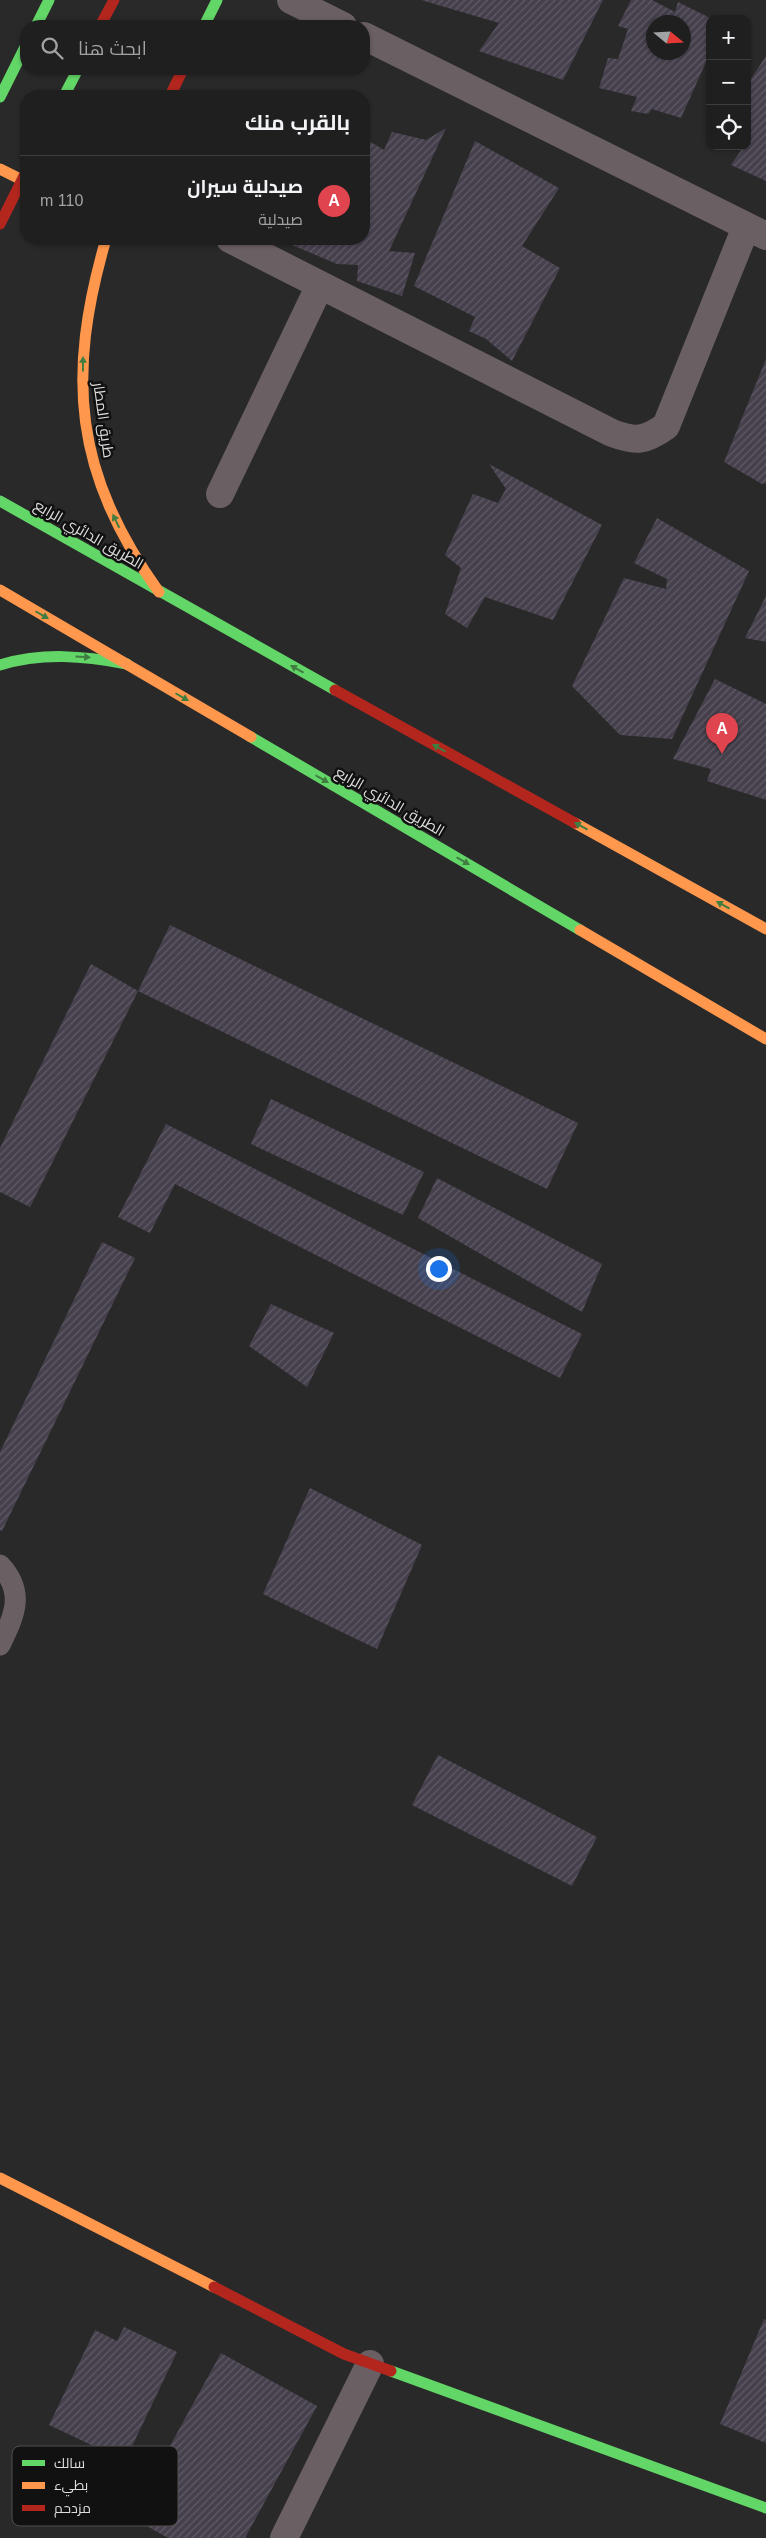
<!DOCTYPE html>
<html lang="ar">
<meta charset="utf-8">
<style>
:root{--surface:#1f1f1f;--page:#2c2c2c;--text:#f1f3f6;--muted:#a1a2a4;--line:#3c3d3d;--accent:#1a73e8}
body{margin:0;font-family:Arial,Cairo,sans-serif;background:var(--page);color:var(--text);direction:rtl}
.controls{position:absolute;right:15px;top:15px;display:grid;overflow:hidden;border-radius:10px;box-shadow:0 1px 4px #0004}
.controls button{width:45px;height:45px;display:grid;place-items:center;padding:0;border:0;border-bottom:1px solid var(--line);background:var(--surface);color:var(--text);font:25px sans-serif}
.compass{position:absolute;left:646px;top:15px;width:45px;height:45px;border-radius:50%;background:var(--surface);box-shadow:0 1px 4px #0004;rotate:108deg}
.you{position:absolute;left:438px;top:1268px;width:18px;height:18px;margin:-12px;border:4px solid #fff;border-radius:50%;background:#1a73e8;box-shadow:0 0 0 8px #1a73e833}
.badge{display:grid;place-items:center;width:32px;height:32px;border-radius:50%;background:var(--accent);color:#fff;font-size:16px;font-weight:700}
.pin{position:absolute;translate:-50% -41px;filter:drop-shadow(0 1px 2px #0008)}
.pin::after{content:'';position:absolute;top:26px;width:18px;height:15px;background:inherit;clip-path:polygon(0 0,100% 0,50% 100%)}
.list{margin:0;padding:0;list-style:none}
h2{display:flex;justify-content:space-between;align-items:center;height:65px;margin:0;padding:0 20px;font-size:21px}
h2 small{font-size:16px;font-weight:400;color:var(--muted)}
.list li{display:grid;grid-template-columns:32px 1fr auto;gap:15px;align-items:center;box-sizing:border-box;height:90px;padding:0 20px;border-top:1px solid var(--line)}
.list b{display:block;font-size:19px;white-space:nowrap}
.list p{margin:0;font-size:16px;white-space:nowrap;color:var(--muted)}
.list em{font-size:16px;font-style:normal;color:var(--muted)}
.icon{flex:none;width:28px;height:28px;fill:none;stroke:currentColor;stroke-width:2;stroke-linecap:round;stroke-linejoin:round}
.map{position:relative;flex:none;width:766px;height:2538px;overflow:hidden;direction:ltr}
.search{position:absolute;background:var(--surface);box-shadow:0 1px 4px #0004;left:20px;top:20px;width:350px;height:55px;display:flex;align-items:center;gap:12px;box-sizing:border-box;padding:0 18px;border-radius:20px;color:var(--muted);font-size:19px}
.panel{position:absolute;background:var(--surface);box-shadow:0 1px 4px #0004;left:20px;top:90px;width:350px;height:155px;border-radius:20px;direction:rtl}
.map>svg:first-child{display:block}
.building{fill:url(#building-hatch);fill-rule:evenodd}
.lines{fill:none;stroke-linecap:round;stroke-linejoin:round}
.lane{stroke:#6a5f63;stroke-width:21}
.street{stroke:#6a5f63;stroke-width:28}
.fast{stroke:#63d668;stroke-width:11}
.slow{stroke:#ff974d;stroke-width:11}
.jam{stroke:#b3261e;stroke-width:11}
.oneway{fill:#3f7d41}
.labels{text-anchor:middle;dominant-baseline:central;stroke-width:5;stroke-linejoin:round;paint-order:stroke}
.street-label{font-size:15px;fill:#dfddde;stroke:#121112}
.key{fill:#121112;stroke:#504e4f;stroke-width:1}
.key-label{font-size:14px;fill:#dfddde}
</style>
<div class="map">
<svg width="766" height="2538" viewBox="0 0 766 2538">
<defs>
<pattern id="building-hatch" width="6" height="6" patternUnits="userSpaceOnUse" patternTransform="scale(1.25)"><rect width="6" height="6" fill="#46404d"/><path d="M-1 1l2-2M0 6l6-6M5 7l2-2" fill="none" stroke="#605b66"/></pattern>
</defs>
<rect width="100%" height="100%" fill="#292929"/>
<!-- building -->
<path class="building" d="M421,0H603L563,80L479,51L499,23Z
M631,0H652L675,12L678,2L710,18V53L681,118L652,109L648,114L631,111L637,97L599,88L608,58L618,59L628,29L618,26ZM654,22H684V52H654Z
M766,56V181L731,165L744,146H747V118L750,119V112L747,111V85Z
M446,128L389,251L415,253L402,296L357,281L358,265L337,264L278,239H364V138L384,150L392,132L426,140Z
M475,141L559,188L522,246L560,268L512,361L486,339L469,331L475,317L414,286Z
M766,359V483L762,484L724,462Z
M489,464L602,525L553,620L485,597L467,628L445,614L461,568L445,555L473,494L498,503L506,489Z
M657,518L749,571L672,739L620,735L572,686L624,578L666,589L667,579L634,563Z
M766,596V642L745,638Z
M715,679L766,704V800L707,781L711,769L673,759Z
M170,925L578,1123L547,1189L138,991Z
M91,964L138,991L30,1207L0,1192V1148Z
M271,1099L424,1172L403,1215L251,1144Z
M166,1124L582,1334L560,1378L175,1184L150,1233L118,1217Z
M437,1178L602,1264L582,1312L418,1218Z
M102,1242L135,1258L2,1531L0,1530V1452Z
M271,1304L334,1333L307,1387L249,1346Z
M310,1488L422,1545L377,1649L263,1594Z
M438,1755L597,1837L572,1886L412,1805Z
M764,2319L766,2320V2443L720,2424Z
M124,2327L177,2352L125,2461L49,2425L95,2330L117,2341Z
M221,2353L317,2406L245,2538H168L131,2517Z"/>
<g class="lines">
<!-- lane -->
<path class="lane" d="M0,1565C26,1593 14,1616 0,1645"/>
<!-- street -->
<path class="street" d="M291,0L343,26
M364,36L766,236
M230,239L612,433C636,442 645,441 666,426L746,227
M220,494L320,285
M284,2538L370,2364"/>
<!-- fast -->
<path class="fast" d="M36,26L49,0
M204,26L217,0
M64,96L78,69
M0,97L26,45
M0,501L335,690
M0,665C43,652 84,656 127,664
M251,737L580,930
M391,2371L766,2508"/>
<!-- slow -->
<path class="slow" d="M0,169L26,182
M106,239C66,377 74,473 159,592
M0,590L251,737
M575,823L766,929
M580,930L766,1039
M0,2178L214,2287"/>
<!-- jam -->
<path class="jam" d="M100,26L114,0
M170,96L183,69
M0,224L26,172
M335,690L575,823
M214,2287L344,2354L391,2371"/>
</g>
<!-- one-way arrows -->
<defs><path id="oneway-solid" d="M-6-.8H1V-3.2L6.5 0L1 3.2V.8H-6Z" transform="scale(1.25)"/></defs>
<g class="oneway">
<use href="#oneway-solid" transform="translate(83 364) rotate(-90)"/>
<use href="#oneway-solid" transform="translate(116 521) rotate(-116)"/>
<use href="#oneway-solid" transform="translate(42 615) rotate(30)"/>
<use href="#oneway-solid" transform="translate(83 657) rotate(3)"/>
<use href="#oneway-solid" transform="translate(297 669) rotate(-151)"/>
<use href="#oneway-solid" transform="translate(182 697) rotate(30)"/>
<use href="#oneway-solid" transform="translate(439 748) rotate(-151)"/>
<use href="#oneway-solid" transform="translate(322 779) rotate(30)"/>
<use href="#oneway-solid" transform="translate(581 826) rotate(-151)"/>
<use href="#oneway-solid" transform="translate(463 861) rotate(30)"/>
<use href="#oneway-solid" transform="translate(723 905) rotate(-151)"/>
</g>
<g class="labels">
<!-- street labels -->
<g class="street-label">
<text transform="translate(104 420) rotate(82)">طريق المطار</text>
<text transform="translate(89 534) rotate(30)">الطريق الدائري الرابع</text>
<text transform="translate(390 801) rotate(30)">الطريق الدائري الرابع</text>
</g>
</g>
<!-- legend -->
<rect x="12" y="2446" width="166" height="80" rx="8" class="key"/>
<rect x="22" y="2460" width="23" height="6" fill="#63d668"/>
<rect x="22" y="2482" width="23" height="7" fill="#ff974d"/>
<rect x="22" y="2505" width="23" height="6" fill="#b3261e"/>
<g class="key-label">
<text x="54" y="2468">سالك</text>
<text x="54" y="2490">بطيء</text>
<text x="54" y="2513">مزدحم</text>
</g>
</svg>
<div class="controls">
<button>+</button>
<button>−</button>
<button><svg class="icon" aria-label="locate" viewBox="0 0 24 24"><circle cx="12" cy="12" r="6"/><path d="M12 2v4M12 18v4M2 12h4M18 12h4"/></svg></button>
</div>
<svg class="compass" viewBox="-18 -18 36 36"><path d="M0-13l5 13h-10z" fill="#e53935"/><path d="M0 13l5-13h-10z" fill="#a1a2a4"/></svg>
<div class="you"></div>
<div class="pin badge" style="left:722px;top:754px;background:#e0444e">A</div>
<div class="search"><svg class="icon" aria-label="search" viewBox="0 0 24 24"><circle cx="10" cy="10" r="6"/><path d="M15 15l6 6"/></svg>ابحث هنا</div>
<section class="panel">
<h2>بالقرب منك<small></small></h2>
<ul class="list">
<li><span class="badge" style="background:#e0444e">A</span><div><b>صيدلية سيران</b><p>صيدلية</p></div><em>110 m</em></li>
</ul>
</section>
</div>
